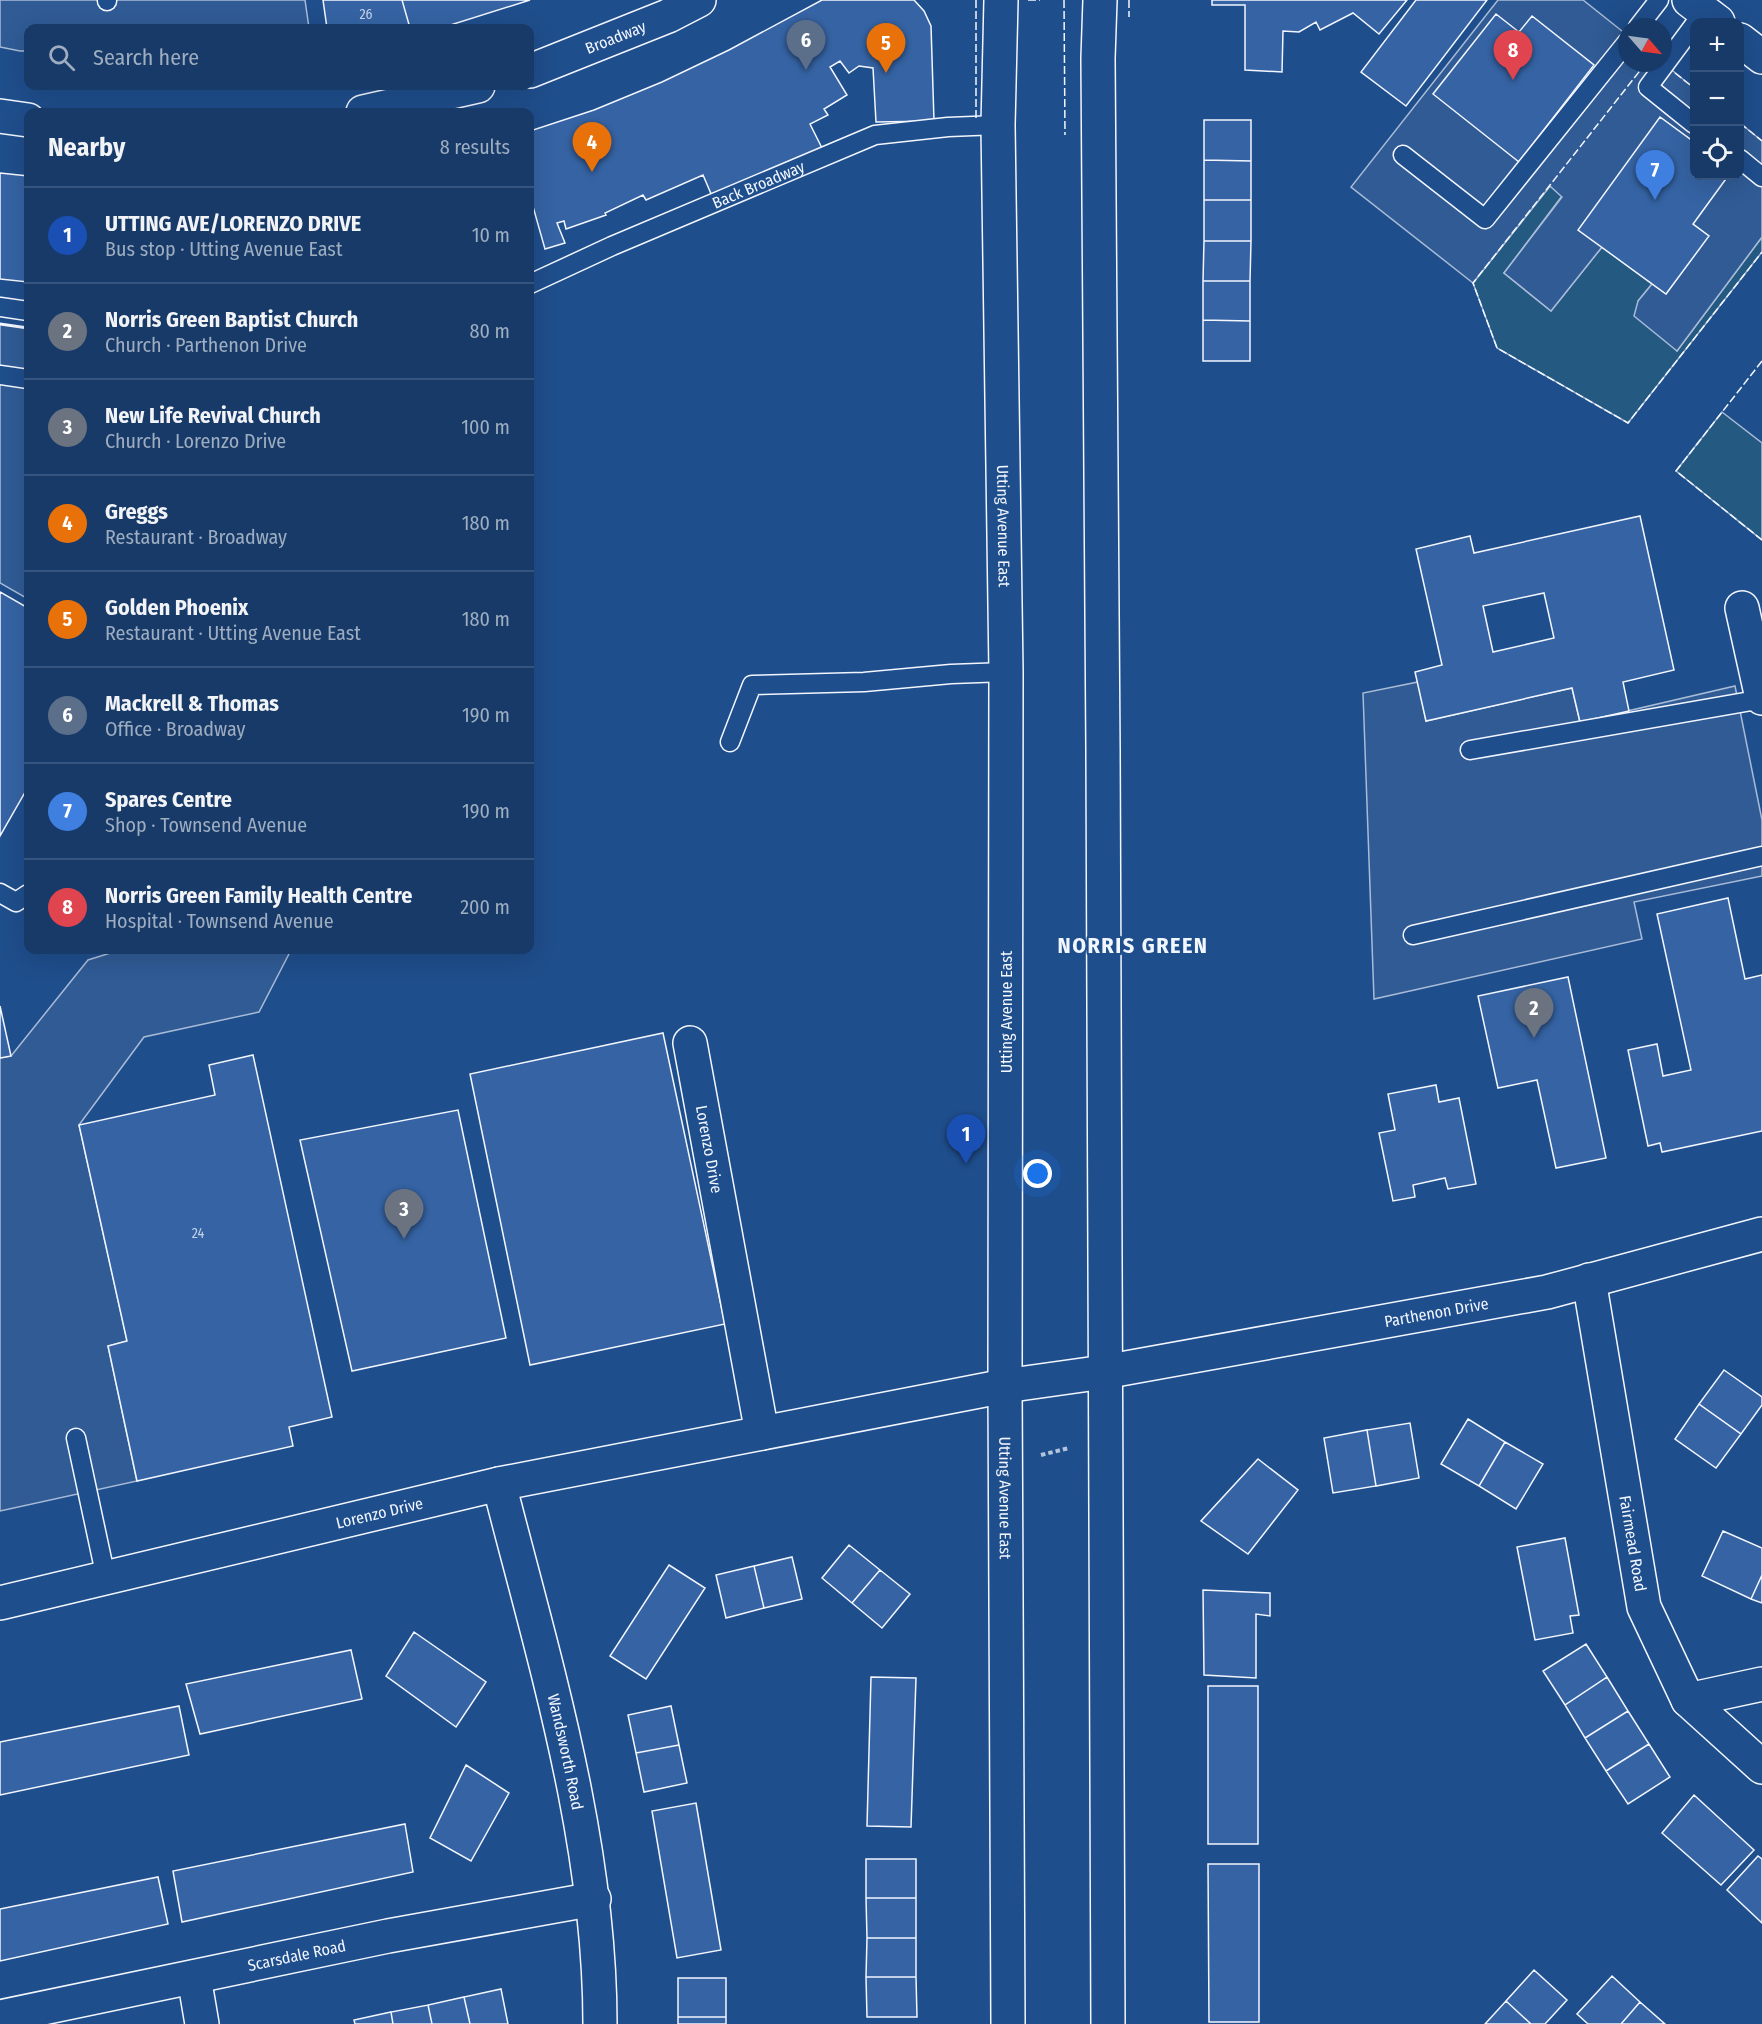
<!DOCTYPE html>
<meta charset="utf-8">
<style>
:root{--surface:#173a69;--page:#244571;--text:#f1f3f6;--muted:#9eadc0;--line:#36547d;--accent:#e69b98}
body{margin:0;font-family:"Fira Sans Condensed",sans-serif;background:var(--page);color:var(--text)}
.controls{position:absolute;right:18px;top:18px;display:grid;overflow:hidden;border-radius:12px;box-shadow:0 6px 24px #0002}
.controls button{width:54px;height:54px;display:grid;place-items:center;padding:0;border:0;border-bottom:2px solid var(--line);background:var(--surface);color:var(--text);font:30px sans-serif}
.compass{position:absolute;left:1618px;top:18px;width:54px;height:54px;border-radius:50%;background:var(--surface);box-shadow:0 6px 24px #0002;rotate:118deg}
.you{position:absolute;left:1038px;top:1174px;width:21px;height:21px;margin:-15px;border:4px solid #fff;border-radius:50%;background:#1a73e8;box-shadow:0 0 0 9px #1a73e833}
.badge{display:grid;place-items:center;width:39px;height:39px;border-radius:50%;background:var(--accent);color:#fff;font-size:20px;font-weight:700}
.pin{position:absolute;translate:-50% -50px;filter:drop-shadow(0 2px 3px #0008)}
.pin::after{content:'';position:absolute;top:32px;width:21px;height:18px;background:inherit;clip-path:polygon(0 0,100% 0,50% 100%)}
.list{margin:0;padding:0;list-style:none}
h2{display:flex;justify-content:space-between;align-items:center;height:78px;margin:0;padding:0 24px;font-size:26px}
h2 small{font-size:20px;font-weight:400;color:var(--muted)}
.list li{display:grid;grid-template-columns:39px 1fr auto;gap:18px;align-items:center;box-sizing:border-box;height:96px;padding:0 24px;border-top:2px solid var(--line)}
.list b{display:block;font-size:22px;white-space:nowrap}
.list p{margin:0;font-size:20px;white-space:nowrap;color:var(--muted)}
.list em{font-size:20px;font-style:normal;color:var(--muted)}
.icon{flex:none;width:33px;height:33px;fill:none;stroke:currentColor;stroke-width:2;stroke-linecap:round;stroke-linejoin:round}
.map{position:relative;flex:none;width:1762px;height:2024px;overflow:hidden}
.search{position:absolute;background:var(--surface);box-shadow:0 6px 24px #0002;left:24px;top:24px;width:510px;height:66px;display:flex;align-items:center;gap:15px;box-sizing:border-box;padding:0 21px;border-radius:12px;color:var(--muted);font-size:22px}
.panel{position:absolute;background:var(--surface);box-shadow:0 6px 24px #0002;left:24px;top:108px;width:510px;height:846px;border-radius:12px}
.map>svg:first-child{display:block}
.green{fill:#245a82;stroke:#a8bbd7;stroke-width:1.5}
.parking{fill:#305b95;stroke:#a8bbd7;stroke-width:1.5}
.building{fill:#3563a3;stroke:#f2f6ff;stroke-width:1.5;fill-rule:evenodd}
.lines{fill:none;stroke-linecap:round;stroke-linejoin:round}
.service-casing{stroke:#f2f6ff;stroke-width:21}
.minor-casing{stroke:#f2f6ff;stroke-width:36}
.tertiary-casing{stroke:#f2f6ff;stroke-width:36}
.primary-casing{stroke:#f2f6ff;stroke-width:36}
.path{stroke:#b3c4dc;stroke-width:4;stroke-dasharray:4.5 3;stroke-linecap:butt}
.service{stroke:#1f4e8c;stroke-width:18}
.minor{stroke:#1f4e8c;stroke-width:33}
.tertiary{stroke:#1f4e8c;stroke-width:33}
.primary{stroke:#1f4e8c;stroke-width:33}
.fence{stroke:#f2f6ff;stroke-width:1.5;stroke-dasharray:8 3;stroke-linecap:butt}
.wall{stroke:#f2f6ff;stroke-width:3}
.labels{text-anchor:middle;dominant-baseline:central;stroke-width:4.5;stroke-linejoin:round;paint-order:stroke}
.number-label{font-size:14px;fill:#c3d1e8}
.street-label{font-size:16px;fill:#f2f6ff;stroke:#1f4e8c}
.district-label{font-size:22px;font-weight:bold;letter-spacing:1.5px;fill:#f2f6ff;stroke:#1f4e8c}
</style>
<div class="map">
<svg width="1762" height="2024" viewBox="0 0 1762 2024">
<rect width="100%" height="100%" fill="#1f4e8c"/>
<!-- green -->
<path class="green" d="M1550,186L1562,196L1504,273L1551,311L1602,247L1652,284L1638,301L1677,351L1762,237V252L1628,423L1497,348L1473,283Z
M1722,412L1762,443V540L1676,471Z"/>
<!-- parking -->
<path class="parking" d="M0,0H305L309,28H28V51H20L0,47Z
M1498,0H1583L1627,35V63H1663L1694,88V142L1661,118L1602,247L1551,311L1504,273L1562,197L1550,186L1473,283L1351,187Z
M1740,123L1762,141V237L1677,351L1634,316L1638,301L1652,284L1666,294L1708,236L1693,224L1728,176H1740Z
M0,324L28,328V599L0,583Z
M1418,682L1426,721L1572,688L1580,722L1735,686L1762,820V876L1634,902L1642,939L1374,999L1363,693Z
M120,950H291L259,1012L144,1037L79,1125L127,1341L108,1346L137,1481L0,1511V1058L11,1056L88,960Z"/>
<!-- building -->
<path class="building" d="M323,0H402L410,28H327Z
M402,0H530L441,28H410Z
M822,0H914L924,11L931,26L934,121L876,122L873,68L859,66L849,73L840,61L830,67L847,95L824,109L828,115L810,124L823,150L712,196L703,175L646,200L643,195L605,213L606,215L566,229L564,221L557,223L565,243L545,249L532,203L530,204V131L594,110L662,82L729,50Z
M1212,0H1407L1379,34L1353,13L1320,30L1316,22L1299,32L1283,31L1282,72L1245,70V5H1212Z
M1416,0H1487L1406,106L1361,72Z
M1496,14L1519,32L1532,16L1594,65L1519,162L1433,94Z
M1660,117L1694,142V176H1728L1693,224L1709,236L1666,294L1578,230Z
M1204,120H1251V161L1204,160Z
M1204,160L1251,161V200H1204Z
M0,173L28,176V282L0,279Z
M1204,200H1251V241H1204Z
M1204,241H1251L1250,281H1203Z
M1203,281H1250V321L1203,320Z
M1203,320L1250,321V361H1203Z
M1640,516L1674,670L1623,682L1629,711L1580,722L1572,688L1426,721L1415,672L1442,665L1416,549L1470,536L1474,553ZM1544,593L1554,638L1493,652L1483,606Z
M0,592L28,608V787L0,836Z
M1728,898L1745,979L1762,975V1131L1662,1152L1660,1143L1648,1146L1628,1050L1657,1044L1663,1076L1691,1070L1657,914Z
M1568,977L1606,1158L1556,1168L1537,1080L1498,1088L1478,996Z
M0,1006L11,1056L0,1058Z
M663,1033L725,1324L530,1365L470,1074Z
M253,1055L332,1417L289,1427L293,1446L137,1481L108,1346L127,1341L79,1125L215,1095L209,1065Z
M1436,1085L1439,1102L1459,1098L1476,1184L1448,1189L1445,1178L1413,1185L1415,1197L1393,1201L1379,1133L1395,1130L1388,1094Z
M458,1110L506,1338L352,1371L300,1140Z
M1724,1370L1762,1397V1405L1741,1434L1699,1404Z
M1699,1404L1741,1434L1716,1468L1675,1439Z
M1468,1419L1505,1442L1479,1486L1441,1464Z
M1410,1423L1419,1478L1376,1486L1367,1430Z
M1367,1430L1376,1486L1333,1493L1324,1438Z
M1505,1442L1543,1464L1516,1509L1479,1486Z
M1258,1459L1298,1490L1248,1554L1201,1521Z
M1723,1531L1762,1548V1575L1751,1599L1702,1576Z
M1565,1538L1579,1615L1570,1616L1573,1633L1535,1640L1517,1547Z
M849,1545L880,1570L852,1603L822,1578Z
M792,1557L802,1599L764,1608L754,1566Z
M669,1565L705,1588L646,1679L610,1656Z
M754,1566L764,1608L726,1618L716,1575Z
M880,1570L910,1594L882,1628L852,1603Z
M1762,1575V1603L1751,1599Z
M1203,1590L1270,1593V1616L1256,1614V1678L1204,1675Z
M414,1632L486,1682L456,1727L386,1676Z
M1586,1644L1607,1677L1565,1705L1543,1671Z
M351,1650L362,1699L200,1734L186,1684Z
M871,1677L916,1678L911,1827L867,1826Z
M1607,1677L1628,1711L1585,1738L1565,1705Z
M1208,1686H1258V1844H1208Z
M179,1706L189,1755L0,1795V1742Z
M671,1706L679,1745L636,1753L628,1715Z
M1628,1711L1649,1744L1606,1771L1585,1738Z
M1649,1744L1670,1777L1628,1804L1606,1771Z
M679,1745L687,1783L644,1792L636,1753Z
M466,1765L509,1793L471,1861L430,1838Z
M1694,1795L1754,1850L1721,1885L1662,1833Z
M696,1803L721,1950L677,1958L652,1811Z
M405,1824L413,1872L182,1922L173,1871Z
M1758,1856L1762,1859V1923L1727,1890Z
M866,1859H916V1898H866Z
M1208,1864H1259V2022H1209Z
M158,1877L168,1924L0,1961V1909Z
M866,1898H916V1938H867Z
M867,1938H916V1977H866Z
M1534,1970L1567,2000L1545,2024H1531L1506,2001Z
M1612,1976L1640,2002L1621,2024H1588L1577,2014Z
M866,1977H916L917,2017H867Z
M678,1978H726V2017H678Z
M501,1989L508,2024H470L464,1997Z
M464,1997L470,2024H432L428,2005Z
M1506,2001L1531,2024H1485Z
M1640,2002L1665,2024H1621Z
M428,2005L432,2024H393L391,2012Z
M391,2012L393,2024H355L354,2020Z
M678,2017H726V2024H678Z"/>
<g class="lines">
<!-- service casing -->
<g class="service-casing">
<g id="service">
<path d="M107,1V0"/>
<path d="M1694,25L1648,87L1694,124"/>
<path d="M1638,27L1659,0"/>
<path d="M1403,155L1485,219L1627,42"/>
<path d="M1740,159L1762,177"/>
<path id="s1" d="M530,284L612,246L875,135L948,127L998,125"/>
<path d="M0,307L28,311"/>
<path d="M0,375L28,379"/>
<path d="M730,742L752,685L864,682L951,674L1006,672"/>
<path d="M1470,750L1762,699"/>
<path d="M0,893L16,902L28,894"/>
<path d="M1413,935L1762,856"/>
<path d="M76,1438L106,1578"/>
</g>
</g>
<!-- minor casing -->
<g class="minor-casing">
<g id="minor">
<path id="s2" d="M530,71L668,16L699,0"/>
<path d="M363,112L478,86"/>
<path d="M0,116L28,120"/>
<path d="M1742,608L1762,698"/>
<path id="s3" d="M690,1043L762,1433"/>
<path id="s4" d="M1589,1280L1644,1607L1688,1700L1762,1767"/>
<path id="s5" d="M499,1484C544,1660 600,1840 600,2024"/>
<path id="s6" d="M0,1603L499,1484L1005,1386L1104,1372L1547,1292L1762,1234"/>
<path d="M1688,1700L1762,1684"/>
<path d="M194,1977L202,2024"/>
<path id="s7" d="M0,2017L388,1936L594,1899"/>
</g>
</g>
<!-- tertiary casing -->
<g class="tertiary-casing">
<g id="tertiary">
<path id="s8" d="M1001,0L998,125L1006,672L1005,1386L1008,2024"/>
<path d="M1100,0L1098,58L1103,750L1108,2024"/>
</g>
</g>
<!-- primary casing -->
<g class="primary-casing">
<path id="primary" d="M1689,0L1718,22
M1740,40L1762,57"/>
</g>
<!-- path -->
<path class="path" d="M1041,1455L1069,1448"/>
<!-- service -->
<use href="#service" class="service"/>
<!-- minor -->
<use href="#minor" class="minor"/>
<!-- tertiary -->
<use href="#tertiary" class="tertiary"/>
<!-- primary -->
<use href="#primary" class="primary"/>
<!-- fence -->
<path class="fence" d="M976,0V119
M1028,0H1040
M1064,0L1065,135
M1129,0V17
M1646,63L1473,283L1497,348L1628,423L1762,252
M1675,73L1694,88
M1740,123L1762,141
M1762,361L1676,471L1762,540"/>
<!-- wall -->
<path class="wall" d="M0,324L28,328"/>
</g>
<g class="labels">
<!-- number labels -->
<g class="number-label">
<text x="366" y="14">26</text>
<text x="198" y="1233">24</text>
</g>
<!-- street labels -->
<g class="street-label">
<text stroke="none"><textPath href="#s2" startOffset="92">Broadway</textPath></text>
<text stroke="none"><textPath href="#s1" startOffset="249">Back Broadway</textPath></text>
<text stroke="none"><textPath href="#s8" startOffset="526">Utting Avenue East</textPath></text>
<text transform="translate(1006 1012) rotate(-90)">Utting Avenue East</text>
<text stroke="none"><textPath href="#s3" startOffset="108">Lorenzo Drive</textPath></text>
<text stroke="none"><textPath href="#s6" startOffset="1466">Parthenon Drive</textPath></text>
<text stroke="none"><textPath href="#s8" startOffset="1498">Utting Avenue East</textPath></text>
<text stroke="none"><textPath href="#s6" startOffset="390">Lorenzo Drive</textPath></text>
<text stroke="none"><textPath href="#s4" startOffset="267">Fairmead Road</textPath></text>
<text stroke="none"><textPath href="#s5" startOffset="276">Wandsworth Road</textPath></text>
<text stroke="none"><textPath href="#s7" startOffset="303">Scarsdale Road</textPath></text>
</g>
<!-- district labels -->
<g class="district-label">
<text x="1133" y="945">NORRIS GREEN</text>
</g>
</g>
</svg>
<div class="controls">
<button>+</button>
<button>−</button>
<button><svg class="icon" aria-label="locate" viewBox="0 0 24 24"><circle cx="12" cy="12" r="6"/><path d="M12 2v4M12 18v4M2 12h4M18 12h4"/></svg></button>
</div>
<svg class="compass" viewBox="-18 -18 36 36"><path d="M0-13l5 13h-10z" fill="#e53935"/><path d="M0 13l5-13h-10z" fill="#9eadc0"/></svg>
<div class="you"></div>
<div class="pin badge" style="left:966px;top:1164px;background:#1a4fb4">1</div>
<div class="pin badge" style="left:1534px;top:1038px;background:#6b7280">2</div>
<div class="pin badge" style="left:404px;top:1239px;background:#6b7280">3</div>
<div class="pin badge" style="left:592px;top:172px;background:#e8710a">4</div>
<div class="pin badge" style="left:886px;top:73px;background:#e8710a">5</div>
<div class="pin badge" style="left:806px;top:70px;background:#5c6f8a">6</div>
<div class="pin badge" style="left:1655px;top:200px;background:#3f7fe0">7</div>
<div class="pin badge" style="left:1513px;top:80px;background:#e0444e">8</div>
<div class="search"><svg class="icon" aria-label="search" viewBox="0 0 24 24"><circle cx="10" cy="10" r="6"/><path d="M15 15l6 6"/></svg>Search here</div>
<section class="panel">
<h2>Nearby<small>8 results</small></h2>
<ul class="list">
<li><span class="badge" style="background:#1a4fb4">1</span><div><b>UTTING AVE/LORENZO DRIVE</b><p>Bus stop · Utting Avenue East</p></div><em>10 m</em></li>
<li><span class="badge" style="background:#6b7280">2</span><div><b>Norris Green Baptist Church</b><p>Church · Parthenon Drive</p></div><em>80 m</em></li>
<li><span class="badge" style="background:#6b7280">3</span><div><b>New Life Revival Church</b><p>Church · Lorenzo Drive</p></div><em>100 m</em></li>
<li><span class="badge" style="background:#e8710a">4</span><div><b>Greggs</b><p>Restaurant · Broadway</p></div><em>180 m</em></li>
<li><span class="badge" style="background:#e8710a">5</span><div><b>Golden Phoenix</b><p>Restaurant · Utting Avenue East</p></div><em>180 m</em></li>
<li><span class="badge" style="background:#5c6f8a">6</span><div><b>Mackrell &amp; Thomas</b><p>Office · Broadway</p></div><em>190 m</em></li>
<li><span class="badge" style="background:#3f7fe0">7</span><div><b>Spares Centre</b><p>Shop · Townsend Avenue</p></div><em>190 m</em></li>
<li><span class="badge" style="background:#e0444e">8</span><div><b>Norris Green Family Health Centre</b><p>Hospital · Townsend Avenue</p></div><em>200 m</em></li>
</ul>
</section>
</div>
